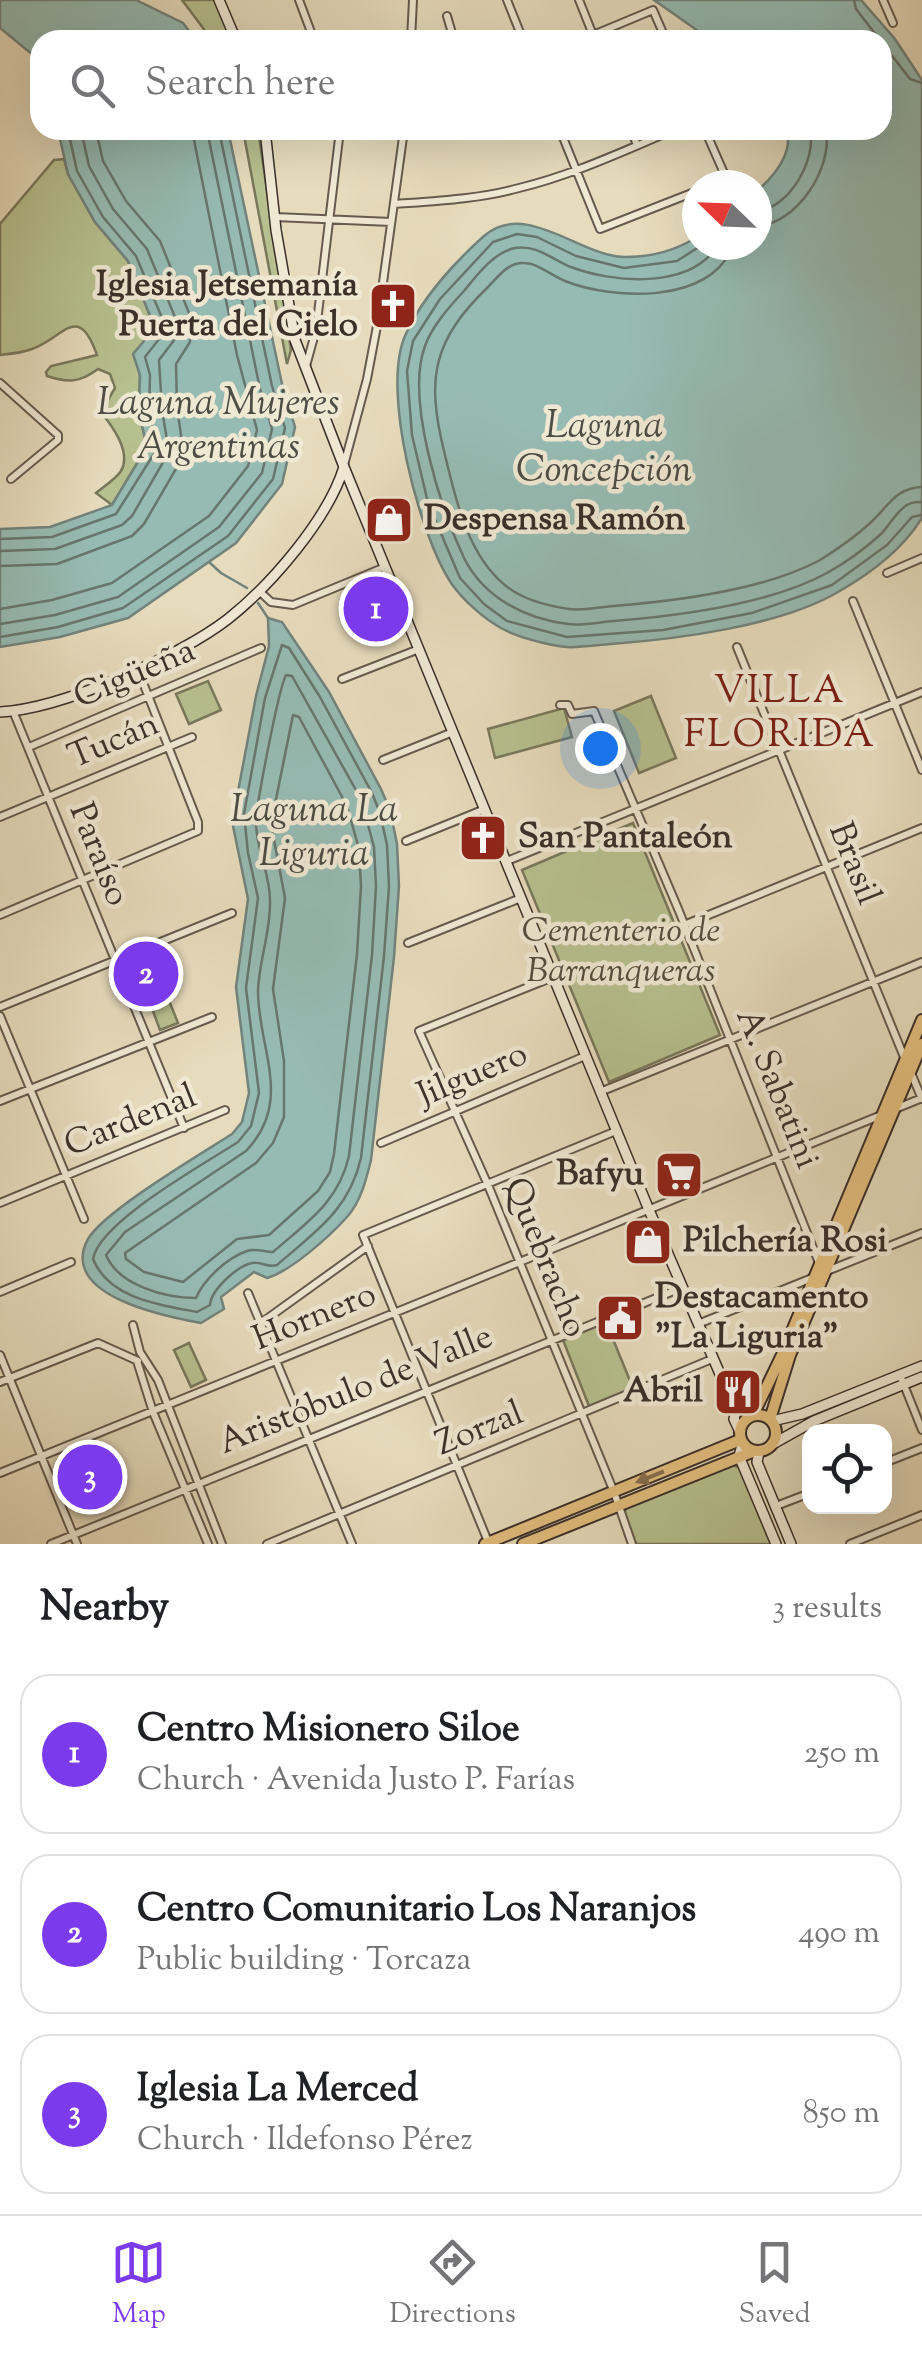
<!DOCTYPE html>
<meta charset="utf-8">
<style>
:root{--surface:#fff;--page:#f2f2f2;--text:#202124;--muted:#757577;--line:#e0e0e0;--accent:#7c3aed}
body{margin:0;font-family:"Sorts Mill Goudy",serif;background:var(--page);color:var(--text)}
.controls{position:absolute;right:30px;bottom:30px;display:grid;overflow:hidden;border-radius:20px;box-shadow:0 10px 40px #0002}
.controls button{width:90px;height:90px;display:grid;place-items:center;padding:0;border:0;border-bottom:2px solid var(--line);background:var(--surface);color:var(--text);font:50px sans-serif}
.compass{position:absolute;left:682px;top:170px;width:90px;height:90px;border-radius:50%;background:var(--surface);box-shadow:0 10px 40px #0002;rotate:293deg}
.you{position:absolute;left:600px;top:748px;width:35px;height:35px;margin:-25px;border:8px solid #fff;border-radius:50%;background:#1a73e8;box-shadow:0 0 0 15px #1a73e833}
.badge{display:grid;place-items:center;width:65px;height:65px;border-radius:50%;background:var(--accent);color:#fff;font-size:32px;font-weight:700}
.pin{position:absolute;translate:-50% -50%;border:5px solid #fff;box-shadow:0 2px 10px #0006}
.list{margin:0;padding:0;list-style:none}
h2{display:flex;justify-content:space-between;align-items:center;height:130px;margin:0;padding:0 40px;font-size:42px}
h2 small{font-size:32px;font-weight:400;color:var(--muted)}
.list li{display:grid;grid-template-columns:65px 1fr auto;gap:30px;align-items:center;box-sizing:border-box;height:160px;margin:0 20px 20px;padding:0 20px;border:2px solid var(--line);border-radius:30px}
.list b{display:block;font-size:38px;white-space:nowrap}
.list p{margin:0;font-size:32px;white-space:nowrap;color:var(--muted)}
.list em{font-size:32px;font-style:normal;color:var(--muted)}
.icon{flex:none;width:55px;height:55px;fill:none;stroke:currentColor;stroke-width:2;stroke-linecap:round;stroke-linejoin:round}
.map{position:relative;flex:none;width:922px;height:1544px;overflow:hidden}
.search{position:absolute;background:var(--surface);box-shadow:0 10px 40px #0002;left:30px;right:30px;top:30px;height:110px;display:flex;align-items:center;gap:25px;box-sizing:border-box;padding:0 35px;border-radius:30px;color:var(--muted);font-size:38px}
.sheet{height:670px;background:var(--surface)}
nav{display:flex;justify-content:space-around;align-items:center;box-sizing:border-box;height:140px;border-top:2px solid var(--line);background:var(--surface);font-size:28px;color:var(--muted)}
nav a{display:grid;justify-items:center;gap:5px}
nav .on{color:var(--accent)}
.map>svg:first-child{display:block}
.green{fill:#b7c08f;stroke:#79785c;stroke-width:2.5}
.water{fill:#96bbb3;stroke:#72837c;stroke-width:2.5}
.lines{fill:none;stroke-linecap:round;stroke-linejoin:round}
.shore{stroke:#68766e;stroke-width:2.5}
.stream{stroke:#72837c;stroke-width:2.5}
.street-casing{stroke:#665b4e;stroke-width:10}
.secondary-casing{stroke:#3b302a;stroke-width:12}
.primary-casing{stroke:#3b302a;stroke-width:14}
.street{stroke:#efe8d3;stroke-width:6}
.secondary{stroke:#efe8d3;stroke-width:9}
.primary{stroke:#e3be7e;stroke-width:10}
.oneway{fill:#877050}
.labels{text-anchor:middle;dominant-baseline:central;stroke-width:9;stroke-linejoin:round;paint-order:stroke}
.poi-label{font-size:35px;font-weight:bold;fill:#3b302a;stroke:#efe8d3;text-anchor:start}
.street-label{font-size:35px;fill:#3b302a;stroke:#efe8d3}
.park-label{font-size:35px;font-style:italic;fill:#544d3e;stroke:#efe8d3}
.water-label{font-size:38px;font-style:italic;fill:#4d4c45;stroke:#efe8d3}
.neighbourhood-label{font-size:38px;letter-spacing:2.5px;fill:#7a1f14;stroke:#efe8d3}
</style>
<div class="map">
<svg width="922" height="1544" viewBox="0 0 922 1544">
<rect width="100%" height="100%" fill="#e6dbbc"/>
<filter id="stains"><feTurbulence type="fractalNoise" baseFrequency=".002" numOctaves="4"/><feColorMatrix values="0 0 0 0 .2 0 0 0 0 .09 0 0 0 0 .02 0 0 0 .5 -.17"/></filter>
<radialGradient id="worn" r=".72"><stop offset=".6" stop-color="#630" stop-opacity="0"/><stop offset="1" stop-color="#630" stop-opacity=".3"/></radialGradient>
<!-- green -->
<path class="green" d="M182,0H215L231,40H212Z
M243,130H258L291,350L287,364Z
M64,159L68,174L95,222L128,261L155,328L134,354L140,375L139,412L147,447L112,505L96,493C104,486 116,479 121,471C132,452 112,426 101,412L115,388L110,374L98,369C79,383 68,383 47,376L46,372L51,366L97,355C78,301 64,338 32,349C22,353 10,354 0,355V224L54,160Z
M208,681L221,710L189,724L176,694Z
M651,696L676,758L639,773L614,711Z
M564,708L572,737L495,758L488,729Z
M633,823L720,1035L609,1082L522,870Z
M164,988L178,1023L160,1030L147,995Z
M606,1322L633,1388L589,1406L563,1340Z
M189,1343L206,1380L191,1387L174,1350Z
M730,1464L741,1468L771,1544H636L624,1517L626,1507Z"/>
<!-- water -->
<path class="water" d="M0,0H136L183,23L196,40H40V67L33,55L0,28Z
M654,0H861L895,39L922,80V518C903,549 870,574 838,592C780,626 678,639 611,644C597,645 580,648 566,647C547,645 517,637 501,628C483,618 463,600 451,583C419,534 381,391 405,336C421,299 455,262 484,236C526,199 582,258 626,257C653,257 675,251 697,237V245H757V191C774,176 793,154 787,130H882V40H711Z
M58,130H228L282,384L295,427L282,484L236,543L128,618L60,637L0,647V529L50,527L112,505L147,447L139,412L140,375L133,354L155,328L128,261L95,222L68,174Z
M268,618L282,622L329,692L381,789L390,810L397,844L399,886L394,957L371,1160C366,1180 361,1201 347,1217C329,1237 291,1271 267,1278L254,1272L221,1297L224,1309L201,1323C168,1317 57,1296 88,1239C104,1211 201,1154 232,1134L242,1122L249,1093L236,987L248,899L233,826L234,813L256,696L269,646Z"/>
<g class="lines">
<!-- shore -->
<path class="shore" d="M854,0L856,9L910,79L922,83
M757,211C789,209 817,159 810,130
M757,226C797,224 833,168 826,130
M702,245L677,261L624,268L576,256L537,237L517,234L493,242L440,299L413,341L407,371L412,435L428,503L460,578L484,604L507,621L567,637L663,630L752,613L832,585L887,545L912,517L922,515
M718,245C690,290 613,283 571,267C553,260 536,244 515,248C494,252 477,275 464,291C450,306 432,326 425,346C405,400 441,509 464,558C484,598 526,619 568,624C583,626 599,622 614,621C678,616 770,604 827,573C845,563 867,547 882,533C890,524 897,511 907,505C913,502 915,502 922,502
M733,245C712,305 612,300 565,281C552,276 538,263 524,263C508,262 498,277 488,287C433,340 426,378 444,451C455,497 467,555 506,586C522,599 548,606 569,609C583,611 600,607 614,606C676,601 765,590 820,560C836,550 855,537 869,524C888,508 894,488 922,487
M0,539L52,537L116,514L157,449L149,411L150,375L145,357L163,334L165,325L136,256L103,217L77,171L68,130
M0,551L55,549L122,525L132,516L169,452L162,410L159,360L175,339L177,322L147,249L113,209L89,166L81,130
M0,566L57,564L132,536L144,524L184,455L177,408L176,364L190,342L191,318L160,241L126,201L103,161L96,130
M0,609L52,600L112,583L209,516L248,466L257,430L237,355L192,130
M0,624L55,615L118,597L219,527L262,473L272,429L260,389L207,130
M0,637L58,627L123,608L228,536L273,479L285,428L272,386L219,130
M282,645L289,648L320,697L372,793L380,813L387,845L389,886L384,956L361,1158C349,1210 316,1231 277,1265C266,1268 262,1261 252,1263C237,1266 211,1290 210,1305L197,1312C161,1305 109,1299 93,1259C99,1222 204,1164 238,1142L251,1126L259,1093L246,988L258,898L248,853L244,814L265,698Z
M286,675L292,676L361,799L374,847L376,886L372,955L349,1156C338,1203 307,1222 273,1252C265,1252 255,1248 247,1251C227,1258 204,1279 196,1298C166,1298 119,1286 106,1255L125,1232L246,1151C294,1101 258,1049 258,991C259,960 271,931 270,900C270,874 257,851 256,825C255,809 279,688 286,675Z
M293,715L299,717L347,806L359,849L361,886L357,954L334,1154L330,1172L318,1191L269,1235L237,1239L183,1282L144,1272L126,1259L125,1253L256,1163L273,1143L284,1117V1061L273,989L285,898L271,824Z"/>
<!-- stream -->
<path class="stream" d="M209,562L221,573L247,588
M258,603L268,618"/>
<!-- street casing -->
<g class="street-casing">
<path id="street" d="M299,0L314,40
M507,0L523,40
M579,0L595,40
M883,0L893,23
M447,16L454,40
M411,40L413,0
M581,40L653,10L666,40
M560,130L600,229L697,191
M631,130L637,145
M705,130L727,180L713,185
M394,204C435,201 479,199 519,188C573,175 623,151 674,130
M275,217L391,222
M306,366L316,330L340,130
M0,383L58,435V440L11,479
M344,465L367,379L377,326L404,130
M887,573L922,558
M259,591L271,602L293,605L385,567
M853,601L922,770
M737,647L904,1057
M342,679L419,649
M560,705H568L572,714L594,711L679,911L819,1263
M13,711L184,1128
M29,747L261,648
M383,760L453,732
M0,817L192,737
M406,841L485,809
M507,861L922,692
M0,915L198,831V822L138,670
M684,925L922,828
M408,943L521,898
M553,977L419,1031L488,1185L614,1492L632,1544
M0,1007L232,913
M0,1016L84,1219
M911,1073L922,1099
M600,1092L922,962
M0,1101L212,1017
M895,1109L922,1098
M381,1143L585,1056
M0,1203L225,1110
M827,1271L922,1233
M0,1292L71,1262
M248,1293L352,1544
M261,1323L368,1246
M698,1324L812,1278
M133,1325L140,1352L158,1380L222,1544
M0,1355L77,1544
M137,1361L153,1412L208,1544
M900,1375L922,1430
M0,1382L98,1343L138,1361
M884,1463L922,1448
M0,1473L884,1114
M776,1506L810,1493
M51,1544L681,1288
M267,1544L712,1359
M489,1544L363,1235L616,1131
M850,1544L922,1515"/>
</g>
<!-- secondary casing -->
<g class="secondary-casing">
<path id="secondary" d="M219,0L236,40
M265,130L276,230L295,340L344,467L649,1210L736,1411L734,1419L740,1432
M0,712C61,709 179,657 228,619C271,585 328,519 344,467
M772,1421L802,1414L922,1366
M742,1445L739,1456L776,1544
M771,1445L814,1421L922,1377
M759,1452L757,1462L791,1544"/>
</g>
<!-- primary casing -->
<g class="primary-casing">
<path id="primary" d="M754,1413L782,1355L922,1020
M740 1433a18 18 0 1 1 36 0a18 18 0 1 1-36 0Z
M770,1419L790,1355L922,1044
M485,1544L740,1440
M523,1544L752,1452"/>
</g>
<!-- street -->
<use href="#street" class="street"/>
<!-- secondary -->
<use href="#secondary" class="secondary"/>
<!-- primary -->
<use href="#primary" class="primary"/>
</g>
<!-- one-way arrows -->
<defs><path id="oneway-solid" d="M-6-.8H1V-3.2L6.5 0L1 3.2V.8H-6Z" transform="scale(2.5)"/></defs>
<use class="oneway" href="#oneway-solid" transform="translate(650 1477) rotate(158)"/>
<!-- icons -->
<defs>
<g id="church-square" transform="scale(2.5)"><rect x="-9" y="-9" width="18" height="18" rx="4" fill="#8f2418" stroke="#efe8d3"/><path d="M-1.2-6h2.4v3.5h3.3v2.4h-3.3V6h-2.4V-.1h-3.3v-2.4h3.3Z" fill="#fff"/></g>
<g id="shop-square" transform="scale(2.5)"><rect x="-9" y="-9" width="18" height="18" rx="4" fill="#8f2418" stroke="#efe8d3"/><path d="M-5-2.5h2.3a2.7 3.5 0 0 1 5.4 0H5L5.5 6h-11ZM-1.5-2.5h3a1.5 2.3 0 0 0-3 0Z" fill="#fff"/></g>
<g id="supermarket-square" transform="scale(2.5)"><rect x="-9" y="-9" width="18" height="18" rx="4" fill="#8f2418" stroke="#efe8d3"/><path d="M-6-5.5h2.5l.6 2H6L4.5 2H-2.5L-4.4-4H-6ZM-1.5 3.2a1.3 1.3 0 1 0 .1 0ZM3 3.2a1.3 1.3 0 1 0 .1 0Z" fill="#fff"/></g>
<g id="civic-square" transform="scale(2.5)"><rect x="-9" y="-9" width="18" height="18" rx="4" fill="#8f2418" stroke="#efe8d3"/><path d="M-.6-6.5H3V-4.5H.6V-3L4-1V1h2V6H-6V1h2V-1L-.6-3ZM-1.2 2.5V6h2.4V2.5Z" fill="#fff"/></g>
<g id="restaurant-square" transform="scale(2.5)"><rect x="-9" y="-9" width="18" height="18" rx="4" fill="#8f2418" stroke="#efe8d3"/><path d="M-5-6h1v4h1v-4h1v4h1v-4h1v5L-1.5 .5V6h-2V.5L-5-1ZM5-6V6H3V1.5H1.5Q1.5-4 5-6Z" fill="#fff"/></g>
</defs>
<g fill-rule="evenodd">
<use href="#church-square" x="393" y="306"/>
<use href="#shop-square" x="389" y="520"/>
<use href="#church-square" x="483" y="838"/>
<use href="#supermarket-square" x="679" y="1175"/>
<use href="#shop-square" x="648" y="1242"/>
<use href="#civic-square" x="620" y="1318"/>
<use href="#restaurant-square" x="738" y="1392"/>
</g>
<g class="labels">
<!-- poi labels -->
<g class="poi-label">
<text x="358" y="286" text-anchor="end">Iglesia Jetsemanía<tspan x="358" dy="40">Puerta del Cielo</tspan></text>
<text x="424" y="520">Despensa Ramón</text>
<text x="518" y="838">San Pantaleón</text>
<text x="644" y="1175" text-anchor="end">Bafyu</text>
<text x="683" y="1242">Pilchería Rosi</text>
<text x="655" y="1298">Destacamento<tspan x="655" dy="40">"La Liguria"</tspan></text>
<text x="703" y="1392" text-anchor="end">Abril</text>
</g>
<!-- street labels -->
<g class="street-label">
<text transform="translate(135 675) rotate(-23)">Cigüeña</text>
<text transform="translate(114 742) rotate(-23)">Tucán</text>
<text transform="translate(98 855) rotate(68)">Paraíso</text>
<text transform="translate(853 864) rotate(68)">Brasil</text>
<text transform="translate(473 1076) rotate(-23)">Jilguero</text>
<text transform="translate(776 1089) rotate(68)">A. Sabatini</text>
<text transform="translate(131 1122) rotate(-22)">Cardenal</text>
<text transform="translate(544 1258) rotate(68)">Quebracho</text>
<text transform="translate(315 1318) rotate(-22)">Hornero</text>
<text transform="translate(356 1391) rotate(-22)">Aristóbulo de Valle</text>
<text transform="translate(480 1430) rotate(-22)">Zorzal</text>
</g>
<!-- park labels -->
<g class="park-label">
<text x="621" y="932">Cementerio de<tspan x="621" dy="40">Barranqueras</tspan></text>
</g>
<!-- water labels -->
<g class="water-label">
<text x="218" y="405">Laguna Mujeres<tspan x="218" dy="44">Argentinas</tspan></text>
<text x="604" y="428">Laguna<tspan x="604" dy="44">Concepción</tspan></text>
<text x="314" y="812">Laguna La<tspan x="314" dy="44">Liguria</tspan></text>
</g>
<!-- neighbourhood labels -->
<g class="neighbourhood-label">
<text x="780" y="693">VILLA<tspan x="780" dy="44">FLORIDA</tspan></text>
</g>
</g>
<rect width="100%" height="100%" filter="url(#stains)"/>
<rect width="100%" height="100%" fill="url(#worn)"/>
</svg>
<div class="controls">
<button><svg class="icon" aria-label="locate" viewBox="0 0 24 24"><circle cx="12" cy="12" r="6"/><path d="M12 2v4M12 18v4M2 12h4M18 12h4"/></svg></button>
</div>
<svg class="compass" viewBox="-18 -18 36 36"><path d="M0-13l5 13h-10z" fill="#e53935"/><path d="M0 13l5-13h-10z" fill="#757577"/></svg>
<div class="you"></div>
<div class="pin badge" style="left:376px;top:609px">1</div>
<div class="pin badge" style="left:146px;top:974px">2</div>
<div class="pin badge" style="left:90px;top:1477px">3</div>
<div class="search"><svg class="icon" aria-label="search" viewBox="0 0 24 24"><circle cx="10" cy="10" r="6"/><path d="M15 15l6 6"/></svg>Search here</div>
</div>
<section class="sheet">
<h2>Nearby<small>3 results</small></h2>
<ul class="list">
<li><span class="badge">1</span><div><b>Centro Misionero Siloe</b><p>Church · Avenida Justo P. Farías</p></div><em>250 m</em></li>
<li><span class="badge">2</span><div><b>Centro Comunitario Los Naranjos</b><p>Public building · Torcaza</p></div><em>490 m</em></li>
<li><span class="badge">3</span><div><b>Iglesia La Merced</b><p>Church · Ildefonso Pérez</p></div><em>850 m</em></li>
</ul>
</section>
<nav>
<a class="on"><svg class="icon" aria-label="map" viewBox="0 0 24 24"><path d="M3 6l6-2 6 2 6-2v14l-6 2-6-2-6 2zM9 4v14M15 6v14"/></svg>Map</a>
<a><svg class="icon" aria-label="directions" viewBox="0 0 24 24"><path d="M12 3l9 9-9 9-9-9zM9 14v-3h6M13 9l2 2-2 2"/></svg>Directions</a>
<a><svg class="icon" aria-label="saved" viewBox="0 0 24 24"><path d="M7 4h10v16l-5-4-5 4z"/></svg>Saved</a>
</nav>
